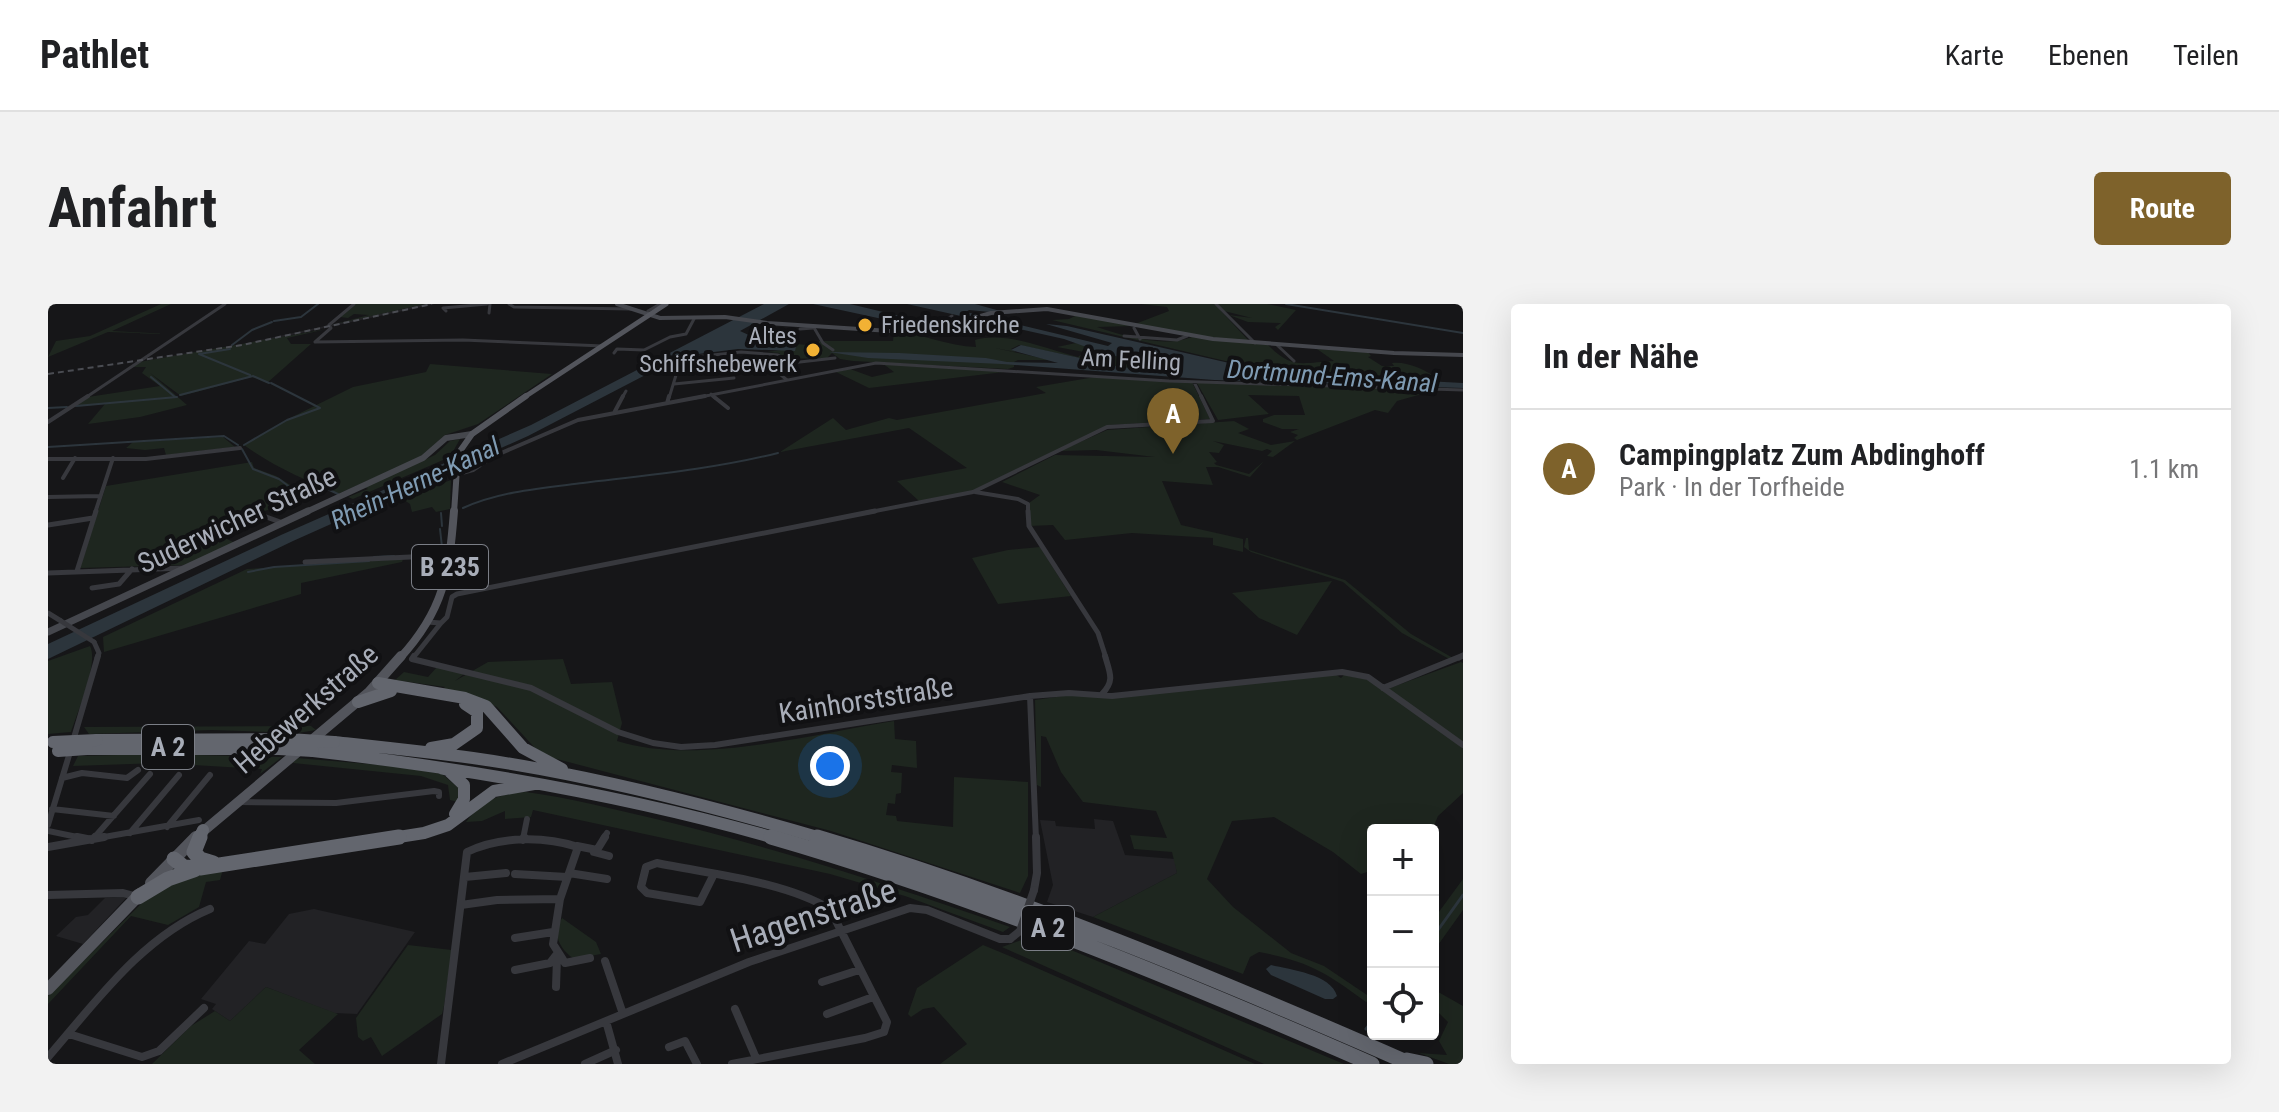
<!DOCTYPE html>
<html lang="de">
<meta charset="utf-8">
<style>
:root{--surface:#fff;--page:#f2f2f2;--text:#202124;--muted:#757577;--line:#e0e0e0;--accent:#7e622b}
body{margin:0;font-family:"Roboto Condensed",sans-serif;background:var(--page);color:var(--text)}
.controls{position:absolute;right:24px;bottom:24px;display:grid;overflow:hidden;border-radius:8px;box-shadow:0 8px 32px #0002}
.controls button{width:72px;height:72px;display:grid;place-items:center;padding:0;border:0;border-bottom:2px solid var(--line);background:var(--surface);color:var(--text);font:40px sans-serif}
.you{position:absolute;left:782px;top:462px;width:28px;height:28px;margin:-20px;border:6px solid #fff;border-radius:50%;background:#1a73e8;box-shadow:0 0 0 12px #1a73e833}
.badge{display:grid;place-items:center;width:52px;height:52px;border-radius:50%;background:var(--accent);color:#fff;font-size:26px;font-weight:700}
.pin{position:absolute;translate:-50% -66px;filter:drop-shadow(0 2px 4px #0008)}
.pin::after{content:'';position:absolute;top:42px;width:28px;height:24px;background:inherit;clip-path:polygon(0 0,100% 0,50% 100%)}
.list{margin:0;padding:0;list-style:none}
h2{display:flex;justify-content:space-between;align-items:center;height:104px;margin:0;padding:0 32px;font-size:34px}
h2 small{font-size:26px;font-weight:400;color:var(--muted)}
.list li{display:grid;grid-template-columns:52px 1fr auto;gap:24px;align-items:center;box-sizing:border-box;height:120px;padding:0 32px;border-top:2px solid var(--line)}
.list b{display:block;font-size:30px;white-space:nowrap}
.list p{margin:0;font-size:26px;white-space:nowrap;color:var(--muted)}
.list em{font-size:26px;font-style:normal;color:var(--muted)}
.icon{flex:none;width:44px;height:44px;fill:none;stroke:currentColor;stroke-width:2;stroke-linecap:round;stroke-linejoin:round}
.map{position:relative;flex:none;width:1415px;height:760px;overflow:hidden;border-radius:8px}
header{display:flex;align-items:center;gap:48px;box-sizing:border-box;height:112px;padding:0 40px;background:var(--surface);border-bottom:2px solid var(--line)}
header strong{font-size:38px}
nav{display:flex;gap:44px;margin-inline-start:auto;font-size:28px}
.intro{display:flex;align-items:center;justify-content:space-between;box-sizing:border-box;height:192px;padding:0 48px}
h1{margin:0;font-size:56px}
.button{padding:20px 36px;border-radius:8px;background:var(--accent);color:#fff;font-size:28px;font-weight:700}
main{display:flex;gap:48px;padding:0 48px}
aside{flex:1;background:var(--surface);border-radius:8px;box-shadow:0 8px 32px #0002}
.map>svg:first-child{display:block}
.built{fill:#222225}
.green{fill:#1e261f}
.water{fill:#2c353c}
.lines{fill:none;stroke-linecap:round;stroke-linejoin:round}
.stream-far1{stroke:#2c353c;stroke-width:2}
.stream{stroke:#2c353c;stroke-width:3}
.street-far4{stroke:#37383d;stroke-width:3}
.street-far3{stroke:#37383d;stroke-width:4}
.street-far2{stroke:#37383d;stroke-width:5}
.street-far1{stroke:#37383d;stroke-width:6}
.street{stroke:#37383d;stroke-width:8}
.secondary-far2{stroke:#45474d;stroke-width:4}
.secondary-far1{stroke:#45474d;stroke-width:6}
.secondary{stroke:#45474d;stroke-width:7}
.primary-far4{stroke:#53555c;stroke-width:5}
.primary-far3{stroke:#53555c;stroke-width:6}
.primary-far2{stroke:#53555c;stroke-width:8}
.primary-far1{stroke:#53555c;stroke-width:10}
.primary{stroke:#53555c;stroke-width:12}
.highway-far1{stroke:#63666e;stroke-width:12}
.highway{stroke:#63666e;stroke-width:15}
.rail{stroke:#4a4c52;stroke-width:2;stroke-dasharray:6 4;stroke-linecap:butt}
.street-bridge-far1{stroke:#37383d;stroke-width:5}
.street-bridge{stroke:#37383d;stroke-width:8}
.highway-bridge{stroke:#63666e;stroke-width:12}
.poi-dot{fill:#f2b134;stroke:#111113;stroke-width:3}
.labels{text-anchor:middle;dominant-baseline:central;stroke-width:8;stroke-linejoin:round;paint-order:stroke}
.far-poi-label{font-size:24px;fill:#a8adb8;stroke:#111113;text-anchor:start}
.far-street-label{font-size:24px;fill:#a8adb8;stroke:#111113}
.far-water-label{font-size:26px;font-style:italic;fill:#7f9bb3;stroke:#111113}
.shield{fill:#111113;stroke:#7b7e86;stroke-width:2}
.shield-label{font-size:26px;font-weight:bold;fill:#a8adb8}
.street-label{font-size:28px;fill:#a8adb8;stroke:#111113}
.near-street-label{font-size:34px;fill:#a8adb8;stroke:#111113}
</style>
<header>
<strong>Pathlet</strong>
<nav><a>Karte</a><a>Ebenen</a><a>Teilen</a></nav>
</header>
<div class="intro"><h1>Anfahrt</h1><a class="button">Route</a></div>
<main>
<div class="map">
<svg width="1415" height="760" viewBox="0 0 1415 760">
<rect width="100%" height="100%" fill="#161618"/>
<!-- built -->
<path class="built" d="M377,0H387L202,40L0,71L190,41Z
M1046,515L1065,517L1077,551L1127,555L1129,569L1045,613L999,598L1005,581L992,516L1007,517L1008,522L1047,525Z
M79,593L35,640L8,632L28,613L40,611L57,594Z
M266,605L367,628L309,710L286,709L218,683L182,717L164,705L168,700L153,695L201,637L217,640L241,610Z"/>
<!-- green -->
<path class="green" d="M113,0H123L64,27L122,30L60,28L0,53L8,37L42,32Z
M307,0H377L283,21L321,11L306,10L300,14L292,13Z
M1093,0H1219L1248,6L1230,26L1227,23L1233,19L1200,18L1181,11L1204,14L1172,6L1201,37L1155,33L1087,20L1121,7L1119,3Z
M1031,10L1084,22L1049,23C1076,32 1116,44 1144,33L1220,41C1244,65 1252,59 1286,57L1269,45L1320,48L1323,52L1320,53L1334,62H1346L1344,59C1359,57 1378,66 1390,75L1260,70L1190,60L1004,16L1021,15Z
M279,25L239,34L243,40H263L219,79L204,73L133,92L102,69L139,101L92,113L40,120L57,100L25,103L40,93L112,82L94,69L98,63H85L91,58Z
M846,27C874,30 900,42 928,43L927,36C960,27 997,45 1030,53L1036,48L1009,43L1028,39L1135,68L1073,63L971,41L963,45L968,48L947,44L1002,56H970L966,58V63L960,65L805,57L792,55L784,49L779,54L736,55L731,49L719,48L748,44L726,38L771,42V37H845Z
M834,59L956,68L821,84L788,68L802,65L824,73L846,68Z
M382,60L504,70L430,120L397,131L372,153L290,190C256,175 226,163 196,141L238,116L305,83L378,68Z
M1047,73L1144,78L1162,115L1061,121L931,186L871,197L849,177L919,164L861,124L732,148L785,114L798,126L841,114L849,116L998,89L988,83Z
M1149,79L1152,78L1388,86L1349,97L1340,109L1327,106L1249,136L1246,134L1250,131L1242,128L1251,125H1234L1215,118V115L1226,111H1257L1251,92L1200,91L1221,110L1170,116Z
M1186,117L1201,125L1190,129L1223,141L1247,137L1225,153L1219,152L1224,147L1219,145L1214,147L1165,137L1176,141L1171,149L1161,148L1169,158L1166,159L1168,161L1201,170L1216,157L1202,173L1170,163H1158L1165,181L1114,177L1133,221L1195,235V248L1165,241V234L1084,229L1017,236L1005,221L981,222V199L992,191L954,178L1007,151L1107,153L1048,146L1012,147L1059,126Z
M175,133L187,143L118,151L116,144L97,146L78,144L85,138Z
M412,135L402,153L305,195L300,193L320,185L317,183L387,151L402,137Z
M204,158L206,164L228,172L252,187L266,182L272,184L234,202L213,208H194L165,228L187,239L138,261L32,264L58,182Z
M403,176L402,205L388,208L384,203L364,208L362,200L353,194Z
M1198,234H1200L1201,246L1297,276L1363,330L1405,354L1403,356L1354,329L1295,278L1203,248L1196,243Z
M992,243L1023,292L950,300L924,254L960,246Z
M355,255L354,258L253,279V290L56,348L55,333L199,265Z
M1284,277L1249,331L1211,314L1184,289Z
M42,342C51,359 29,409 23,428L0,430V357Z
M515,355L523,380L564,378L574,419L569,437C648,462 765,430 846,417L847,435L868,437L869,464L844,461L843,468L854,469L853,489L848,490L847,500L840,499L838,511L848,512L849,517L905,523L906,473L980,478V572L972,589L783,527L505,454L487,444L449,403L431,395L393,387L397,383L347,376L356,368L380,373L389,363L416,370L407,377L440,358Z
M1413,358L1415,359V438L1339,385Z
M1287,370L1293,374L1296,371L1322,376L1415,444V489L1390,512L1384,526H1325V566L1313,570L1285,548L1226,513L1184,517L1159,575L1185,603L1243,649L1276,662L1325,695L1318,698C1279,669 1260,657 1211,648L1202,653L1195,670L1045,613L1129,569L1124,548L1086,545L1082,531L1119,534L1108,507L1035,498L1013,468L998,433L993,432V483L989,481L987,396L1022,391L1060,394Z
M263,422L268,426L250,429L164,426L41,430L36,423Z
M109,450L234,453L212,470L214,465L112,459L25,462L30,452Z
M249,454L345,462L394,470L412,485L410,498L402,496L400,481L373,472L245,459L242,462Z
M478,488C522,494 565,505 608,515C729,544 845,582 962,623L955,628L857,592L782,570L485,506L483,513L457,515V507L434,517L418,518C433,497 452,489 478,488Z
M175,565L172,576L158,578L151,603L120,621L83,612L0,700V692L107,586L120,579Z
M1415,575V606L1385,648V616Z
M514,614L548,638L553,650L526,655C511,644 504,631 514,614Z
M980,628L1296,760H1216L954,643L976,635Z
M360,641L404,646L396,702L394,710L334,752L323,733L315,737L310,733L308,714Z
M935,641L964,653L1207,760H892L919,740L886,703L875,705L863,713L860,710L869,684Z
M218,683L290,710L251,746L267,760H104L143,722L167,707L182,717Z
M1385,685L1415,702V760H1401L1371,749L1399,751L1391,737L1400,718L1385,703Z"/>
<!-- water -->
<path class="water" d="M716,0H741L692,27L716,38L748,43L747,47L690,45L634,52L480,132L245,237L0,355V340L233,231L483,121Z
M765,0H802L885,20L876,24Z
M859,0H927L963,10L921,6L918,8L1060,42L1064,39L998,20L1019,22L1190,61L1265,71L1415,79V84L1166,76L954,60L820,54L781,48L851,49L938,54L959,58L1010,59L963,46L973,41L1073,63L1133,68L1055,49L1016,35Z
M1223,661C1243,666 1283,670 1289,692L1285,695H1277L1223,671L1218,665Z"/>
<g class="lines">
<!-- stream-far1 -->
<path class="stream-far1" d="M1238,0L1415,29
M226,17L253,13L270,0
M184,41L204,26L224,18
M182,45L151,50L202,71
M103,73L127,93
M132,91L205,72L221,79
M28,102L129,93
M0,104L19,103
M196,141L239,116L272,104L223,79
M0,143L176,132L190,141
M194,145L205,165L231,175L251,190L275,183L290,190
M415,204C453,187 495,184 535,179C601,171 666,165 730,149
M393,209L394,222
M385,250L394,243L392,225
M326,253L346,252
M200,268L226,263L321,257"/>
<!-- stream -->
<path class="stream" d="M1385,633L1415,591
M1318,725L1325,716"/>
<!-- street-far4 -->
<path class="street-far4" d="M461,0L466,3L583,5
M1168,0L1207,39
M398,7L395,4L439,0
M600,7L612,0
M441,9L442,0
M895,17L904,12
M765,22L775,39L785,46
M1086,24L1092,35
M752,25L765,24
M1076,32L1129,36L1139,32
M267,38L415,36L555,42
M267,38L283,24L281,21L306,0
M1229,41L1246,57
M566,49L569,45L596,46L622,33L638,30L646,15
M631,63L685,59L697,66L741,59
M723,63L739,76
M1146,78L1154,94
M626,80L686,74
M663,90L667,94
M37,94L177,0
M574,94L578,87
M621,94L632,58L637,54L693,48L730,51L743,59L787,54
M647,94L828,59L1121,77L1415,86"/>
<!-- street-far3 -->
<path class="street-far3" d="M665,92L680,104
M619,99L621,92
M566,109L575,92
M0,118L40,92
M0,155H98L192,144
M407,171L425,166L444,153L530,116L657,92
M15,174L27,154
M927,188L970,195L980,200V209
M0,193L52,192
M47,209L65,154
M817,209L925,188L1059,123L1165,117L1153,92"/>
<!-- street-far2 -->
<path class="street-far2" d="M980,207L981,222L1050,329L1058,354
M210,210L235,219
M0,221L45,214
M257,258L404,251
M29,267L48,207
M0,269L137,264
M44,284L71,280L84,265
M0,309L13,317
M379,318L393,319L399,313L404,293L409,290L827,207
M46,338L51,349L49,354
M365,354L393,319
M1411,354L1415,351"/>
<!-- street-far1 -->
<path class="street-far1" d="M366,352L364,355L483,384L570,428L605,439L633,443L667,441L982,392L1021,389L1064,392L1294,368L1320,373L1415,441
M1335,384L1414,352
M1054,390C1067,377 1062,369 1057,352
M982,392L988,535
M25,437L50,352
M14,474L34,469L79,474L90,466
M189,498L288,499L386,487L391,488V492
M4,505L66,512
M0,521L22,448
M119,523L162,471
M0,527L39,535
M82,529L131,471
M45,535L102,470
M45,535L151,516
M475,535L479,515
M555,535L559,529"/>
<!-- street -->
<path class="street" d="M29,533L44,536L47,533
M475,536L476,533
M529,542L549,546L557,533
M0,543L56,533
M546,548L561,552
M521,569L559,575
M467,570L519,573
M665,572L652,598L599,589L593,583L598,563L609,559C662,570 736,577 782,605L839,718L836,728L817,734L684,760
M417,573L458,569
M986,586L989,569L988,533
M0,591L75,589L90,593
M413,601L449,596L512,595
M467,634L505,628
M557,657L575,710
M467,666L502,659L509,650
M774,678L811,666
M508,683L509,654
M687,705L708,754
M779,710L825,693
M558,717L570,760
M21,730L94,753L111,747L156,704
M621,743L637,737L649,760
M0,753C47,699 94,633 162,605
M393,760L419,548C452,532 496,532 530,543L512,595L505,640L517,659L542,654
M454,760L701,658L862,604L879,606L952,635H962
M537,760L568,746"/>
<!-- secondary-far2 -->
<path class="secondary-far2" d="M569,0L612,14L677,13L719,19L873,29L943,9L999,5L1165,35L1346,49L1415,51"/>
<!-- secondary-far1 -->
<path class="secondary-far1" d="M256,209L375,154L398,134L424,130"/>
<!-- secondary -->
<path class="secondary" d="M0,328L260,207"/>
<!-- primary-far4 -->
<path class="primary-far4" d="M475,94L618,0"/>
<!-- primary-far3 -->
<path class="primary-far3" d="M406,209L410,150L424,130L478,92"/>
<!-- primary-far2 -->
<path class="primary-far2" d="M352,354C396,306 401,270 406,207"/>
<!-- primary-far1 -->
<path class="primary-far1" d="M146,535L321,388L353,352"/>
<!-- primary -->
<path class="primary" d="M103,579L148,533
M0,685L92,590"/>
<!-- highway-far1 -->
<path class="highway-far1" d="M330,379L417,394L438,402L475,444L514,465
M310,398L343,387
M49,436L241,435
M286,438C332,443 379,448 425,454C544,471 661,501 776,535
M383,444L406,440L429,424V408L417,400
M39,445H231
M265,447C423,465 577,491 730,535
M392,464L400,466L416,481V495L407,510
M151,535L155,526
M338,535L376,529L400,521L446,487L486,480"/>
<!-- highway -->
<path class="highway" d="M152,533L146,548L152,555L165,559
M723,533C930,593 1127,674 1324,760
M769,533C973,593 1169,675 1363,760
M126,555L136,563L152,564L351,533
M90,593L120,575L146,566
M1359,756L1378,760"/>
<!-- rail -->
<path class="rail" d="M0,70L194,41L384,0"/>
<!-- street-bridge-far1 -->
<path class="street-bridge-far1" d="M13,317L46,338"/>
<!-- street-bridge -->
<path class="street-bridge" d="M962,635L972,627L986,586"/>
<!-- highway-bridge -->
<path class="highway-bridge" d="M241,435L286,438
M5,438L49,436
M231,445L265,447
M10,447L39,445"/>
</g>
<!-- markers -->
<g class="poi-dot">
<circle cx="817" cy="21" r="8"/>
<circle cx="765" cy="46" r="8"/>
</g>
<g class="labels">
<!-- far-poi labels -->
<g class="far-poi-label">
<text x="833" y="21">Friedenskirche</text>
<text x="749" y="32" text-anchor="end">Altes<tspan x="749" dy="28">Schiffshebewerk</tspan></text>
</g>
<!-- far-street labels -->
<g class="far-street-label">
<text transform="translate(1083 56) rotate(3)">Am Felling</text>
</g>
<!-- far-water labels -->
<g class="far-water-label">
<text transform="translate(1284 72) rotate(4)">Dortmund-Ems-Kanal</text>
<text transform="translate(367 179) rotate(-25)">Rhein-Herne-Kanal</text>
</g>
<!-- shield labels -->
<g class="shield">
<rect x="364" y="241" width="76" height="44" rx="6"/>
<rect x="94" y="421" width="52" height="44" rx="6"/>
<rect x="974" y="602" width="52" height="44" rx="6"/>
</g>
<g class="shield-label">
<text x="402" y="263">B 235</text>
<text x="120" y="443">A 2</text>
<text x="1000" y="624">A 2</text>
</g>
<!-- street labels -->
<g class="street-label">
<text transform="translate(189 216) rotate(-25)">Suderwicher Straße</text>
<text transform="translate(818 396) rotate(-9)">Kainhorststraße</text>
<text transform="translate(258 405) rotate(-41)">Hebewerkstraße</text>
</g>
<!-- near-street labels -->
<g class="near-street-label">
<text transform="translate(765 611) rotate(-18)">Hagenstraße</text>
</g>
</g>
</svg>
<div class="controls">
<button>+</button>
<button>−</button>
<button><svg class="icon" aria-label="locate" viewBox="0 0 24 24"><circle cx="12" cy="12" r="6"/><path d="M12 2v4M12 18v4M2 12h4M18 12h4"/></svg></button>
</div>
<div class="you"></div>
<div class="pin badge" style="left:1125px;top:150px">A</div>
</div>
<aside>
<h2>In der Nähe<small></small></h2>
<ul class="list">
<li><span class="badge">A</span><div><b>Campingplatz Zum Abdinghoff</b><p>Park · In der Torfheide</p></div><em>1.1 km</em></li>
</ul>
</aside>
</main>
